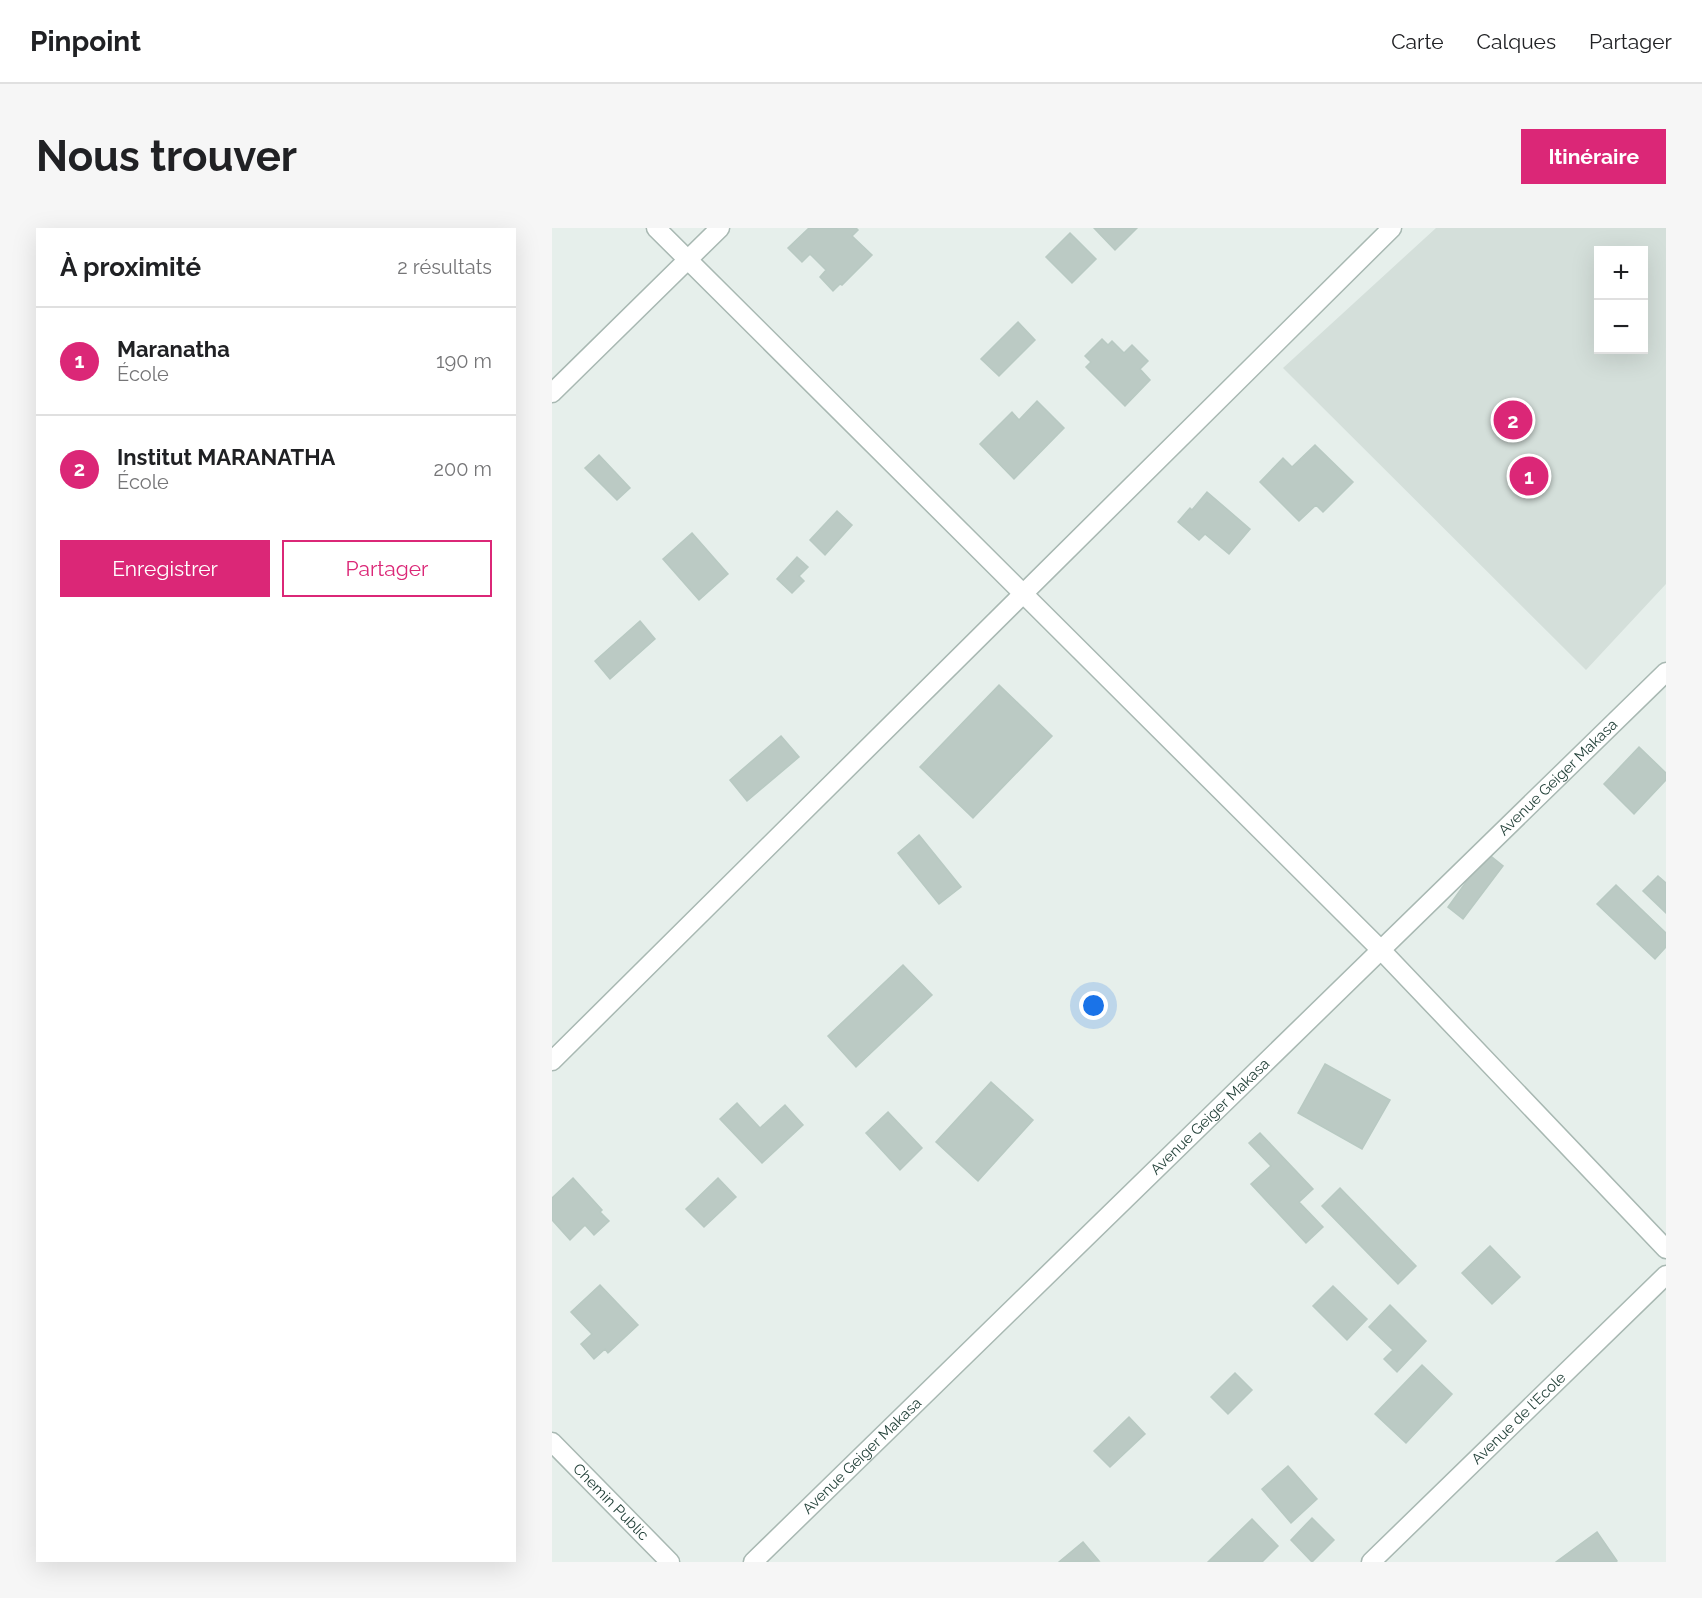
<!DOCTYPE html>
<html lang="fr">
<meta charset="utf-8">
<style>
:root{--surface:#fff;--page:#f6f6f6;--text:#202124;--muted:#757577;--line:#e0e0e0;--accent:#db2777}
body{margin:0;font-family:Raleway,sans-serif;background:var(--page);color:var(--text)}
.controls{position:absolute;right:18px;top:18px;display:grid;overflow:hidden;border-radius:0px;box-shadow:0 6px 24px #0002}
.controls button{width:54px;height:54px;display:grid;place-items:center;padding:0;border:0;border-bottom:2px solid var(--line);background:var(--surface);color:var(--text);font:30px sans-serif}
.you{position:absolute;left:542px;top:778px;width:21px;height:21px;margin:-15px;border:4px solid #fff;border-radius:50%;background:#1a73e8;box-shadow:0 0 0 9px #1a73e833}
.badge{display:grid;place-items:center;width:39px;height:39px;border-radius:50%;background:var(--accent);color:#fff;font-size:20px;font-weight:700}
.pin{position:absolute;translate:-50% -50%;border:3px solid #fff;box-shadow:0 2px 6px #0006}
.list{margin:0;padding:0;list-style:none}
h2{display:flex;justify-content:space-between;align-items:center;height:78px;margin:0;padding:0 24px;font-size:26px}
h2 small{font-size:20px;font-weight:400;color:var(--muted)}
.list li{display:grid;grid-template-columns:39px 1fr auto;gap:18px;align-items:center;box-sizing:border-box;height:108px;padding:0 24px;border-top:2px solid var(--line)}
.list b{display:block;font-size:22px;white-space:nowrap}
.list p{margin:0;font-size:20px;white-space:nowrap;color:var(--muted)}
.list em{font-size:20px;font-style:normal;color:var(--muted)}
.actions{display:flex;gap:12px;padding:18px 24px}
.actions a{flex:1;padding:14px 0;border:2px solid var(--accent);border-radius:0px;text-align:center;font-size:21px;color:var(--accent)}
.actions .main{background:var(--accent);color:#fff}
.map{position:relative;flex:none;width:1114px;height:1334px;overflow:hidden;border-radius:0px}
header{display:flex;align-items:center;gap:36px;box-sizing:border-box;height:84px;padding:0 30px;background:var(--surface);border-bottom:2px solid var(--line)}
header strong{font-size:28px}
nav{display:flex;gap:33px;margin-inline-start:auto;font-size:21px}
.intro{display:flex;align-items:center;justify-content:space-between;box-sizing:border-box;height:144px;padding:0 36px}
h1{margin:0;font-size:42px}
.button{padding:15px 27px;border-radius:0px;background:var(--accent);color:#fff;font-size:21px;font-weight:700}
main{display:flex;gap:36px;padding:0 36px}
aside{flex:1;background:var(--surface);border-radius:0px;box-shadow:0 6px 24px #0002}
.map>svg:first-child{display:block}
.built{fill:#d4dfda;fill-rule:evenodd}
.building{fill:#bbcac4;stroke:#b8c9c2;stroke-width:1.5}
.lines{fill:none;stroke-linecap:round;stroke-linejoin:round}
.minor-casing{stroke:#a8b8b2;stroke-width:21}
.minor{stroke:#fff;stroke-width:18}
.labels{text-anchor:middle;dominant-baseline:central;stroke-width:5;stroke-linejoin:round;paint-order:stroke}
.street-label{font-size:15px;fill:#24423a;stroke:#f7fbf9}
</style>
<header>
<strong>Pinpoint</strong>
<nav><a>Carte</a><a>Calques</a><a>Partager</a></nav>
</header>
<div class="intro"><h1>Nous trouver</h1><a class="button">Itinéraire</a></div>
<main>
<aside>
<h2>À proximité<small>2 résultats</small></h2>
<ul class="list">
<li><span class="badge">1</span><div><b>Maranatha</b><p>École</p></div><em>190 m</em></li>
<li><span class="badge">2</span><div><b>Institut MARANATHA</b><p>École</p></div><em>200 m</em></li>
</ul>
<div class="actions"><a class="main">Enregistrer</a><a>Partager</a></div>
</aside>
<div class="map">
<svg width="1114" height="1334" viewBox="0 0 1114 1334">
<rect width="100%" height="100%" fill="#e6efeb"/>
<!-- built -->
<path class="built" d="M884,0H1114V356L1034,442L731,140ZM1092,22V122H1046V22Z"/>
<!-- building -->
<path class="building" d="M257,0H304L306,2L300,8L320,27L290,57L288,56L281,63L268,49L274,42L258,26L250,34L236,20Z
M542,0H585L563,22Z
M518,5L544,31L520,55L494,29Z
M466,94L483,112L447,148L429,131Z
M550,111L556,117L560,113L572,125L580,117L596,133L588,141L598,152L573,178L534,139L539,134L533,128Z
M485,173L512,200L462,251L428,216L460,184L467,192Z
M763,217L801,254L771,284L764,277L747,293L708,254L731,230L740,239Z
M47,227L78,260L65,272L33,240Z
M655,264L698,301L677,326L653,306L647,312L626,294L638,280L640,282Z
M285,283L300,297L273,327L258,312Z
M140,305L176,346L147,372L111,331Z
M245,329L256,339L247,348L252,353L240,365L225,351Z
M88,393L103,411L58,451L43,433Z
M447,457L500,508L421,590L368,539Z
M229,508L247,529L195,573L178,552Z
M1087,519L1114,545V552L1082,586L1052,556Z
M367,607L409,659L387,676L346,625Z
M935,625L951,638L911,691L896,679Z
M1106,648L1114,655V685L1091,663Z
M1064,657L1114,705V719L1103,731L1045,676Z
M351,737L380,767L304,839L276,808Z
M773,836L838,872L810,921L746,885Z
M439,854L481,892L426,953L384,914Z
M185,875L208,900L233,877L251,897L210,935L168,891Z
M336,884L370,920L348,942L314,905Z
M708,905L761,961L747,974L771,999L754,1015L699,956L719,938L697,915Z
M21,950L50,982L48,984L57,993L42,1007L33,997L18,1012L0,992V970Z
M166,950L184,969L152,999L134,981Z
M788,960L864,1038L846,1056L770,978Z
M938,1018L968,1049L940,1076L910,1045Z
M48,1057L86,1097L56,1125L53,1121L42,1131L29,1116L40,1106L19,1084Z
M781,1058L815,1091L795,1112L761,1078Z
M838,1077L874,1113L845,1144L832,1131L841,1122L817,1099Z
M870,1137L900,1166L854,1215L823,1186Z
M683,1145L700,1162L676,1186L659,1169Z
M577,1189L593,1206L558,1239L542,1223Z
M736,1238L765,1271L739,1295L710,1261Z
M760,1290L782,1312L760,1334L739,1312Z
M700,1291L726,1318L710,1334H656Z
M1045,1304L1065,1333L1064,1334H1004Z
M531,1314L547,1333L507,1334Z"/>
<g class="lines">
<!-- minor casing -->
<g class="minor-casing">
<g id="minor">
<path d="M104,0L829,722L1114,1021"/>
<path d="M0,165L168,0"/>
<path d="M0,833L840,0"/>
<path id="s1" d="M0,1214L118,1334"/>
<path id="s2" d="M201,1334L1114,444"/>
<path id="s3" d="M819,1334L1114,1047"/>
</g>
</g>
<!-- minor -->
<use href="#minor" class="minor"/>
</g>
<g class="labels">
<!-- street labels -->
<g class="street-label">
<text stroke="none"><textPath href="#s2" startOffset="1124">Avenue Geiger Makasa</textPath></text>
<text stroke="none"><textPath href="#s2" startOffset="638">Avenue Geiger Makasa</textPath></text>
<text stroke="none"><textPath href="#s3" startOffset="206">Avenue de l'Ecole</textPath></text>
<text stroke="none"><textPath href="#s2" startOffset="152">Avenue Geiger Makasa</textPath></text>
<text stroke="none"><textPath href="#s1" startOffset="84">Chemin Public</textPath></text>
</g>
</g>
</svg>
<div class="controls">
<button>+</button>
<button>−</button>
</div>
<div class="you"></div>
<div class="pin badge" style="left:977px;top:248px">1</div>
<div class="pin badge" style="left:961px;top:192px">2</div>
</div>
</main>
